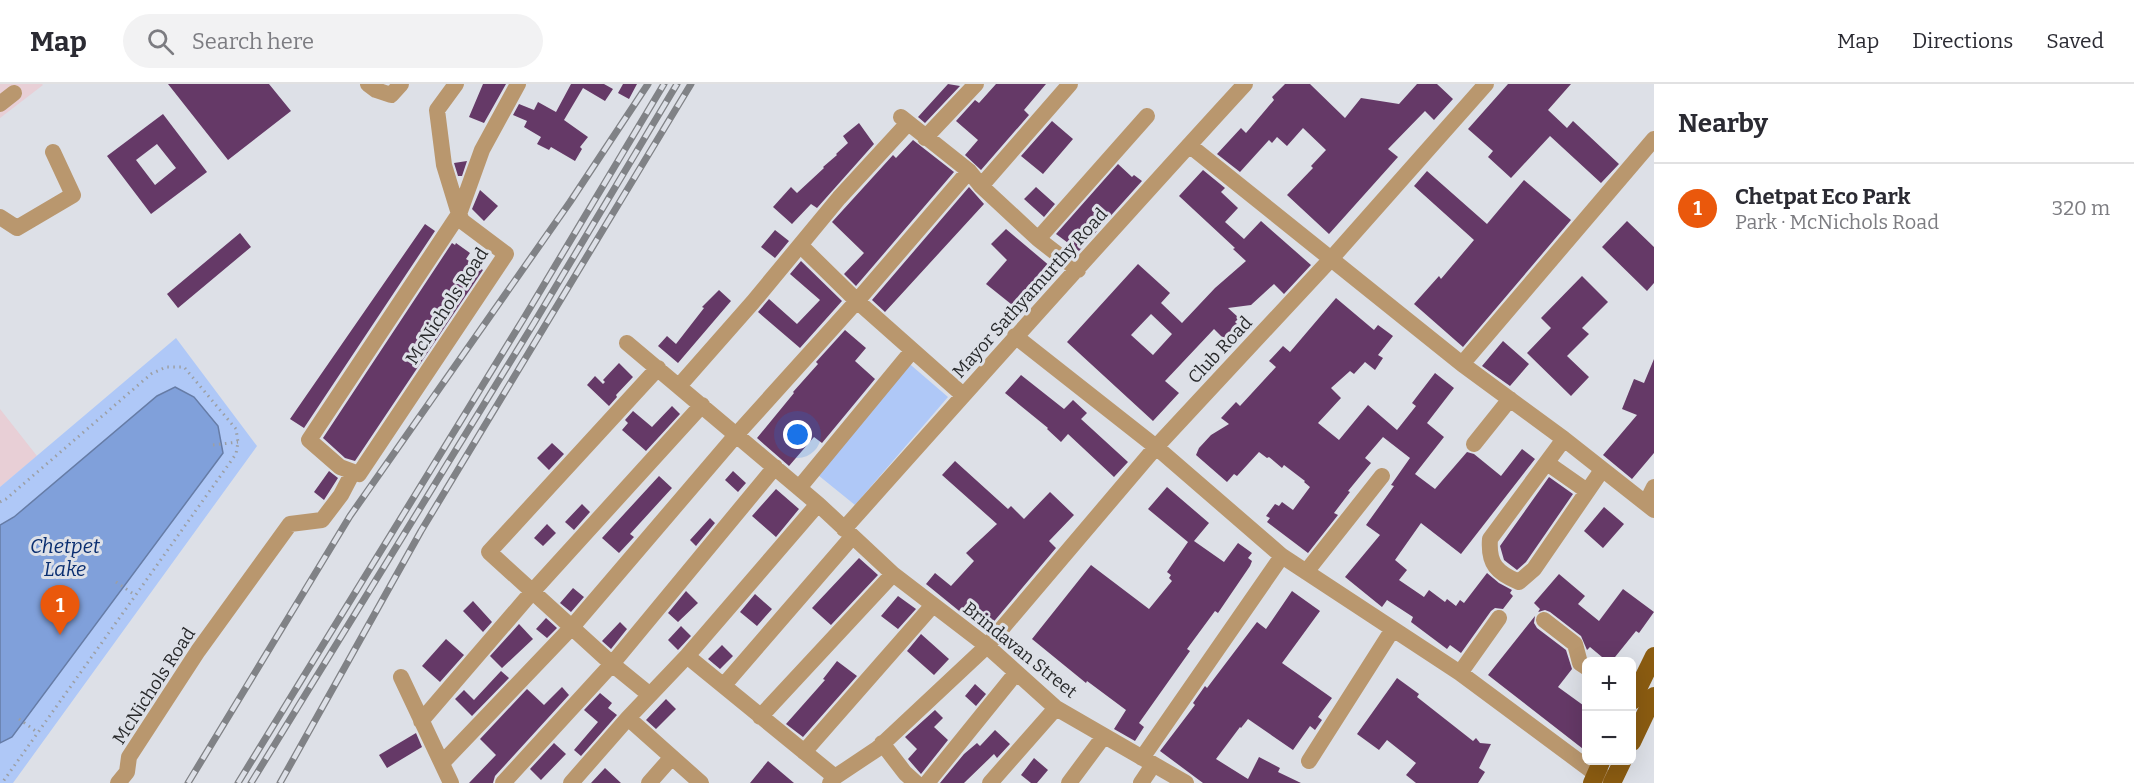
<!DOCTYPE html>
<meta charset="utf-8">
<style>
:root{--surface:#fff;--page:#f2f2f3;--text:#2b2b33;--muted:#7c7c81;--line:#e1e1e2;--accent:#ea580c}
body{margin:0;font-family:Bitter,serif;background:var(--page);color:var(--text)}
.controls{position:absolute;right:18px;bottom:18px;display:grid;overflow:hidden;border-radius:9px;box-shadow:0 6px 24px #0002}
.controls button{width:54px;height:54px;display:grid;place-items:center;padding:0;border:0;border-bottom:2px solid var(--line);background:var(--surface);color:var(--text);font:30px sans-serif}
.you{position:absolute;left:798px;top:351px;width:21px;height:21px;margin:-15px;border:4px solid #fff;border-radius:50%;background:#1a73e8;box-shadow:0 0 0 9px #1a73e833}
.badge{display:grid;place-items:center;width:39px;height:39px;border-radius:50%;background:var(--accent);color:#fff;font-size:20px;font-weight:700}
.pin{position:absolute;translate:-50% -50px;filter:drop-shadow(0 2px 3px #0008)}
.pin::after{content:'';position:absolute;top:32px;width:21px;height:18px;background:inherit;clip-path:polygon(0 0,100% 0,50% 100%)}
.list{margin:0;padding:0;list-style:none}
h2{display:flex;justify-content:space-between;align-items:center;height:78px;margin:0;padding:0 24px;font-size:26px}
h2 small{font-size:20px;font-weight:400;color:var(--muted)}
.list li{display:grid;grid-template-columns:39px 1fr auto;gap:18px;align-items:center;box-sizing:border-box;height:90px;padding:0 24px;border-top:2px solid var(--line)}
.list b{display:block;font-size:22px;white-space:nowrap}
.list p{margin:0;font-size:20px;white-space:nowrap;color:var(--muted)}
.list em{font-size:20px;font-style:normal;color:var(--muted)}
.icon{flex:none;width:33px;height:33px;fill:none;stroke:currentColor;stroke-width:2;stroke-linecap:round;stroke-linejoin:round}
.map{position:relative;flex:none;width:1654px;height:699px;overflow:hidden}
header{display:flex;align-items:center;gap:36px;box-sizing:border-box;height:84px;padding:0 30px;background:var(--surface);border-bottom:2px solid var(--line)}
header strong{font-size:28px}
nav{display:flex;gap:33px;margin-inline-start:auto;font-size:21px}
.search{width:420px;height:54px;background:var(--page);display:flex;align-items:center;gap:15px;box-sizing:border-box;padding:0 21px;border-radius:33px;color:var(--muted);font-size:22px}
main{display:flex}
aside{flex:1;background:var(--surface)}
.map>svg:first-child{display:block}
.medical{fill:#e8cfd6}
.green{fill:#afc8f7}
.water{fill:#80a0da;stroke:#667ca6;stroke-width:1.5}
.building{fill:#653967;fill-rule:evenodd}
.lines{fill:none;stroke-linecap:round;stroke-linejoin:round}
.path{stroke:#9c9fa4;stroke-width:3;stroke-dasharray:1.5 4.5;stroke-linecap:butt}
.minor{stroke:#b9976e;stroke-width:16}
.major{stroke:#8b5c11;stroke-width:18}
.rail-casing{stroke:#808286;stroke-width:7}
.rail{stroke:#dde0e7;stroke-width:4.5;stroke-dasharray:14;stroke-linecap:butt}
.labels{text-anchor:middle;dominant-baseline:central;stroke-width:6;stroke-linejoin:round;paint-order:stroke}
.street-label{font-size:18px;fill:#28292b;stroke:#dde0e7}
.water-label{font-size:20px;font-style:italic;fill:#0a2e70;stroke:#dde0e7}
</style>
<header>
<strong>Map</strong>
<div class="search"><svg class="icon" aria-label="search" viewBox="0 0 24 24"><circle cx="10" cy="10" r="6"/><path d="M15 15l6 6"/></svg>Search here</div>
<nav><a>Map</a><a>Directions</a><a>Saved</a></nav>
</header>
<main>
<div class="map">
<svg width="1654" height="699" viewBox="0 0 1654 699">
<rect width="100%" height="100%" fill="#dde0e7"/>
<!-- medical -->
<path class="medical" d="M0,0H42L43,1L0,34Z
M0,325L37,372L0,403Z"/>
<!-- green -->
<path class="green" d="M176,254L257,362L13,699H0V403Z
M905,276L948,313L855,421L813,387Z"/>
<!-- water -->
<path class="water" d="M175,303L194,313L218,342L223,369L12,653L0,659V441L14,433L157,312Z"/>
<!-- building -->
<path class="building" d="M168,0H269L291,27L228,76Z
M483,0H506L484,39L469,33Z
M571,0H604L613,5L605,17L583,4L564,36L588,53L580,63L582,65L575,77L551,63L549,66L537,60L541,53L524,43L527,37L513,31L519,20L534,26L538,18L556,28Z
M623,0H637L629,15L618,9Z
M948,0L960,2L925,39L918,33Z
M996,0H1046L1024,26L1029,31L981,86L965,71L978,56L956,37L975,16L979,19Z
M1285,0H1310L1345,34L1361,14L1399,20L1417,0H1437L1453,15L1434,36L1425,27L1388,65L1398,73L1329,150L1287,111L1313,84L1311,82L1326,66L1303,44L1287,62L1277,53L1272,59L1269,56L1240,88L1217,70L1241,44L1246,49L1274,16L1272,13Z
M1508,0H1571L1548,26L1567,44L1573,37L1619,80L1601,99L1550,52L1511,94L1488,73L1493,67L1468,45Z
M163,30L207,88L151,130L107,72ZM157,60L176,84L155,101L136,76Z
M1052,37L1073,55L1043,90L1021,72Z
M859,39L874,60L817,124L811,120L792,140L773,123L791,103L797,109L824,84L823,83L837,71L836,70L848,59L843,52Z
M913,56L954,88L856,202L844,190L864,169L832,138L893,71L896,74Z
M467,77L462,92H458L454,79Z
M1118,80L1132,93L1134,91L1142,97L1079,167L1056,150Z
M1203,86L1225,104L1221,108L1238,124L1225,138L1244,155L1261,137L1311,181L1284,210L1274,200L1251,221L1228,224L1239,234L1235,238L1244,247L1230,261L1214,245L1165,297L1179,309L1153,337L1067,258L1138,180L1170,209L1161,219L1182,239L1215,204L1246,177L1233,165L1235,164L1179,112ZM1151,230L1172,250L1153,271L1131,251Z
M1427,87L1487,140L1524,96L1571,136L1463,263L1414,220L1439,192L1441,195L1474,156L1414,102Z
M969,103L984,120L885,228L872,216Z
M1036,103L1055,120L1044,133L1024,115Z
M480,106L498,122L484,137L472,125Z
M1627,137L1654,163V199L1647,207L1602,163Z
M425,140L435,147L304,344L290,335Z
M1006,145L1051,183L1016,224L986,200L1007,176L991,160Z
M775,146L789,157L775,174L761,163Z
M240,149L251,163L178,224L167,210Z
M452,159L455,161L456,159L470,169L466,175L483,186L355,377L345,374L323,354Z
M801,177L842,217L800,264L758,228L769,215L797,240L820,216L790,190Z
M1582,192L1608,218L1582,244L1589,250L1567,272L1589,293L1571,312L1527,269L1551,244L1541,234Z
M719,206L731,217L678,279L658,262L667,252L676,260L704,224L702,223Z
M1336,214L1374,246L1378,241L1393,252L1378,271L1383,274L1375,286L1365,278L1354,290L1350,287L1331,304L1341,314L1318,339L1339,356L1368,321L1397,346L1416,322L1412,319L1435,289L1454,304L1427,339L1444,353L1415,390L1435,405L1467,368L1474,370L1501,392L1522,365L1535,375L1461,470L1421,439L1395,476L1407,486L1399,496L1424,513L1429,506L1445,518L1447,515L1456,522L1460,516L1464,519L1487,489L1499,499L1512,506L1510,509L1513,512L1503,525L1495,524L1491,527L1461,569L1450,561L1447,565L1411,538L1413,533L1387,516L1382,523L1345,493L1380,451L1366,441L1394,402L1391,401L1410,374L1383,353L1365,374L1371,379L1348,407L1350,408L1334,429L1338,431L1308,469L1267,438L1270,434L1266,432L1275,420L1279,422L1282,418L1293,426L1310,403L1304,398L1305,397L1284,381L1282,384L1269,373L1267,374L1259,368L1237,392L1234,390L1227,398L1196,371L1199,364L1211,351L1229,340L1221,334L1236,318L1240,322L1276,283L1269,277L1283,262L1290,268Z
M845,246L866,264L855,277L875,295L822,359L814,353L789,382L757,354L794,309L793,308L818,280L816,278Z
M1503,257L1529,280L1510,302L1482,282Z
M1654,275V369L1632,395L1603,371L1637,331L1622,325L1634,295L1644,299Z
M619,279L633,293L616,311L617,313L609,322L587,301L595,292L603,300L605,298L603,296Z
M1021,291L1064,325L1073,316L1087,329L1081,335L1128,378L1114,393L1068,350L1061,358L1047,345L1048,344L1005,309Z
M672,322L680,330L646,367L622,346L628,339L625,336L633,327L652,343Z
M552,359L564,370L549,386L537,374Z
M955,377L1008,425L1011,422L1024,435L1050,408L1074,431L1049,457L1056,464L985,548L926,500L935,489L951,502L974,477L966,469L997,440L942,391Z
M329,387L338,394L324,416L314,408Z
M733,387L746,399L738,408L725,396Z
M659,392L672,404L630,450L634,453L619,469L602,454Z
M1549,393L1573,410L1526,478L1517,486L1504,476L1500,462Z
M1167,403L1209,439L1194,457L1224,478L1238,459L1252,469L1248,474L1252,477L1250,482L1218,529L1215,527L1187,565L1190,567L1139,639L1144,643L1135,657L1114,645L1126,626L1087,597L1086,599L1032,555L1091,481L1149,525L1172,497L1169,494L1171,491L1167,488L1188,458L1148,425Z
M776,405L799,425L776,453L752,432Z
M582,420L590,428L574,446L565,438Z
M1604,423L1624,440L1603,464L1584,447Z
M710,434L715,439L696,462L690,456Z
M547,440L556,449L543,462L534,454Z
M859,474L878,491L831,541L812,524Z
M1559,490L1585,512L1578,520L1599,537L1623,505L1654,528L1639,549L1636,547L1611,578H1608L1590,563L1587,566L1581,552L1550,528L1545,526L1538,528L1540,525L1534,519Z
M573,504L584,513L571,528L560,519Z
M686,507L698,519L678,538L668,529Z
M1292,507L1320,527L1282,579L1332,614L1318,633L1322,636L1315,646L1310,642L1293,666L1248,635L1241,644L1240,643L1216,675L1248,695L1259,673L1280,684L1278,688L1301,699H1203L1160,667L1195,621L1193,619L1205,602L1207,604L1257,538L1266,545Z
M755,510L772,525L757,542L740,528Z
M898,512L916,525L898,545L881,532Z
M473,517L492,538L483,548L463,527Z
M1535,532L1534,539L1537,544L1566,566L1572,585L1558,603L1587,624V668L1488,591Z
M546,534L557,544L547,554L536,545Z
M620,538L627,545L611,565L602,557Z
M519,540L533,555L502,584L490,572Z
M681,542L691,552L678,566L668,556Z
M921,550L949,575L934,591L907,567Z
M446,555L464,571L440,598L422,582Z
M722,561L733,572L720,585L708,575Z
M837,577L857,592L803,653L786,640L825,596L823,595Z
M501,587L509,594L472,632L455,615L464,606L474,616Z
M1397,594L1419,610L1417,613L1473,657L1476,654L1480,659L1491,660L1479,684L1485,688L1478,699H1416L1406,691L1416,679L1387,656L1379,666L1357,650Z
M975,600L986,610L976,622L965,612Z
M562,603L569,611L495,692L493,699H469L496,671L480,655L527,605L544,621Z
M600,609L612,619L608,624L617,631L581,672L574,666L598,638L584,626Z
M666,615L676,625L656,645L646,636Z
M935,626L943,634L934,643L948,656L921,690L908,675L917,665L905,653Z
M995,646L1010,660L997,674L994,670L964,699H940L964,670L977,659L980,662Z
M416,649L422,663L387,684L379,671Z
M554,659L566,670L541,696L530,685Z
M1034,674L1048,686L1037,699H1031L1021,691Z
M768,677L794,699H750Z
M605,684L621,699H591Z"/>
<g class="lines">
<!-- path -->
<path class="path" d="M213,361L238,358
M0,418L6,415L151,290L166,283H184L236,345L238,358L236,370L2,699
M116,498L135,511
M19,635L37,648"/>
<!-- minor -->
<path class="minor" d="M368,0L376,6L391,11L401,0
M456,0L437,26L444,81L459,130L309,356L340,383L359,390L506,170L462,137L459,130L482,66L518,0
M0,20L14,9
M901,33L969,87L981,102L1038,155L1078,186
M925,54L976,0
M1189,61L1462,280L1564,355L1654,426
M981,102L1070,0
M0,133L17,144L73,111L53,68
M1038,155L1147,32
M800,161L857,217L963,311
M1015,252L1156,363L1282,472L1460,589L1596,690L1607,694
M627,259L818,420
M1462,280L1654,55
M679,302L753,218L839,114L908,39
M1564,355L1490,455C1488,480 1497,489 1519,498L1534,485L1602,386
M1474,360L1510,315
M1547,379L1587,407
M799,404L912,267
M1646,419L1654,403
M844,445C977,296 1110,147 1245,0
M1306,488L1382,392
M1544,536L1575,560L1580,579L1586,583
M687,572L835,693
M1460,589L1499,534
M401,593L451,699
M724,601L852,453
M650,611L612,580L489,468L658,284
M760,633L893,490
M628,634L701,699
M421,637L532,508L702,321
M882,659L905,689L916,699
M804,668L933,521
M1142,674L1282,472
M1309,677L1393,545
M442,679L572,543L737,350L857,217L969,87
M118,699L127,688L129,673L198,567L290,440L322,436L341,411L353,388
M503,699L612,580L775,383
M571,699L628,634L687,572L818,420L893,490L987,562L1056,624L1186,699
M649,699L672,673
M830,699L835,693L877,665L987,562L1156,363L1330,176L1486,0
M927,699L1016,589
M990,699L1056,624
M1069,699L1104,652
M1141,699L1153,681"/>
<!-- major -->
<path class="major" d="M1632,617L1654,572
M1632,658L1654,612
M1592,699L1602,676
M1612,699L1623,676"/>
<!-- rail casing -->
<g class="rail-casing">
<path id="rail" d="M188,699L350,432L570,118L648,0
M238,699L524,234L664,0
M251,699L534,239L677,0
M280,699L421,447L691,0"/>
</g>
<!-- rail -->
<use href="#rail" class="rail"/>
</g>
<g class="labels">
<!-- street labels -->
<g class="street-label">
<text transform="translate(1030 209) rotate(-48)">Mayor Sathyamurthy Road</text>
<text transform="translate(447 222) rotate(-57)">McNichols Road</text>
<text transform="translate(1220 266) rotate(-47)">Club Road</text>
<text transform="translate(1020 566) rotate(39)">Brindavan Street</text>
<text transform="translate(154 602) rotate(-57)">McNichols Road</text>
</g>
<!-- water labels -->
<g class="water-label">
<text x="65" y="462">Chetpet<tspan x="65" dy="23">Lake</tspan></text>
</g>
</g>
</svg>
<div class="controls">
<button>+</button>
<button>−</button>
</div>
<div class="you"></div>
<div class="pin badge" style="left:60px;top:551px">1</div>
</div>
<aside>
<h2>Nearby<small></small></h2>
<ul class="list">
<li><span class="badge">1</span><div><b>Chetpat Eco Park</b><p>Park · McNichols Road</p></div><em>320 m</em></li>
</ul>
</aside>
</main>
